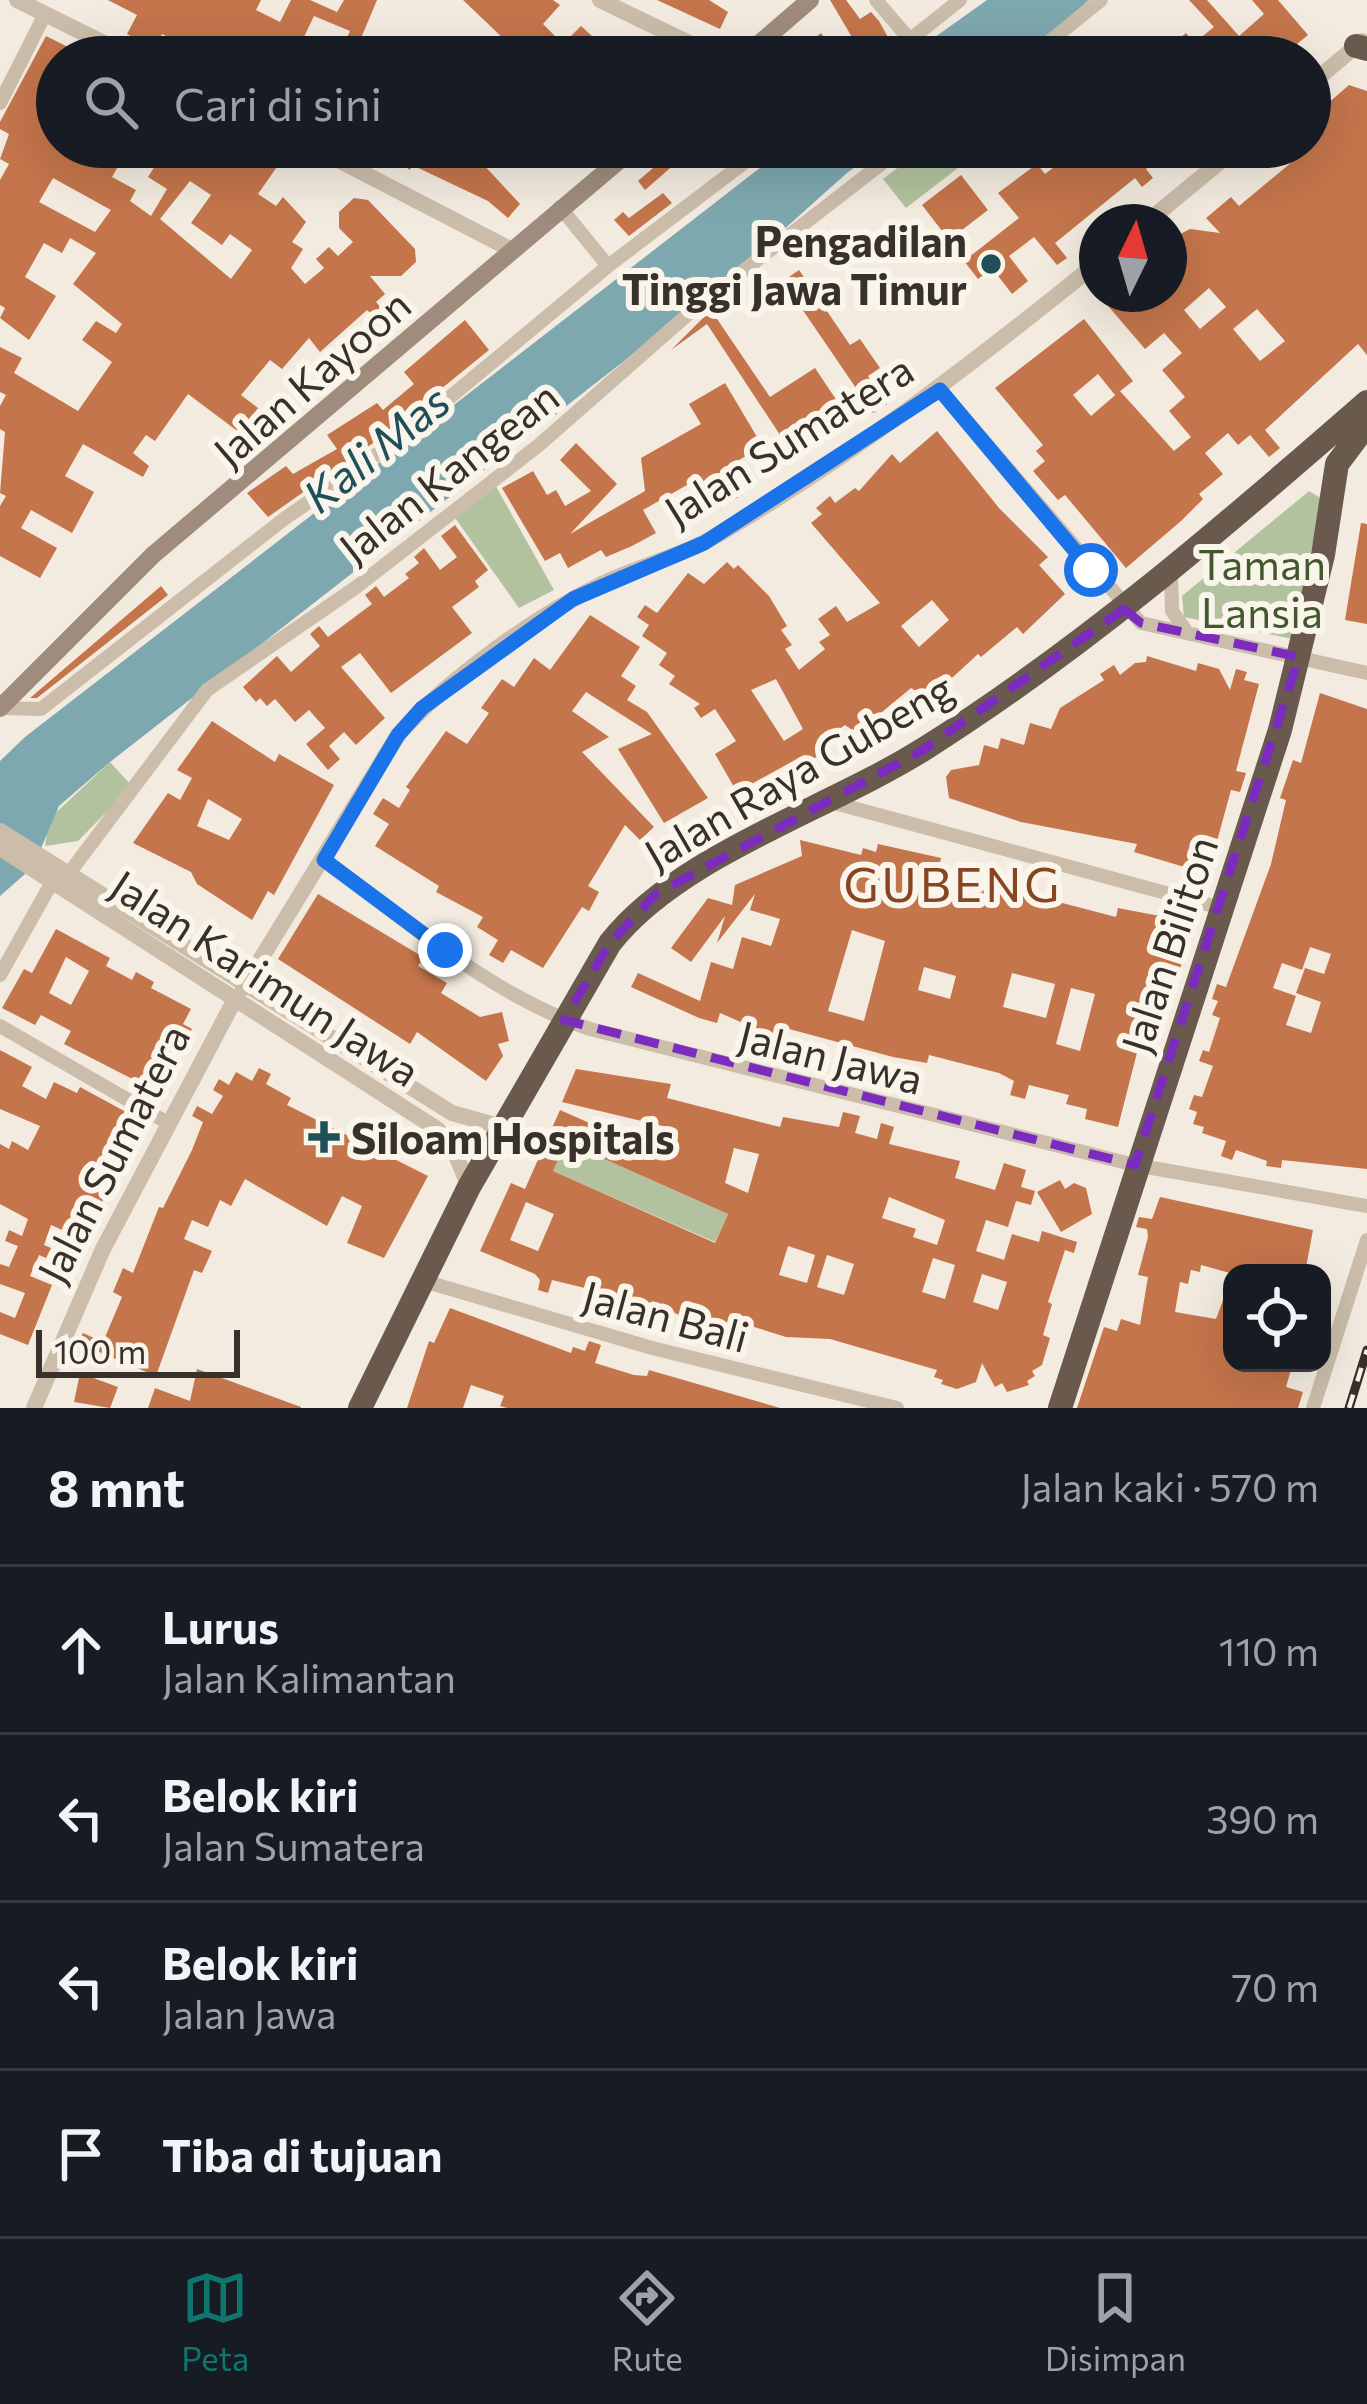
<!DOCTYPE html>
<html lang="id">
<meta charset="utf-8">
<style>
:root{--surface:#171b24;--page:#242831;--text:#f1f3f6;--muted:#9ea1a6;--line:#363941;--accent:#0f766e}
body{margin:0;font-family:Commissioner,sans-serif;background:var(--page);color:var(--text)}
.controls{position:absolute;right:36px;bottom:36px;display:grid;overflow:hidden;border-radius:24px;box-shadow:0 12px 48px #0002}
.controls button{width:108px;height:108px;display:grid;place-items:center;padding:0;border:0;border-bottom:3px solid var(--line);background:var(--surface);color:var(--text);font:60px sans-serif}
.compass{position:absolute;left:1079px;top:204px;width:108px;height:108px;border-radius:50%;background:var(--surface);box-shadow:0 12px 48px #0002;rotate:5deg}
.scale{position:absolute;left:36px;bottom:30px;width:204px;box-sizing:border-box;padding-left:12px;border:6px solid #38302a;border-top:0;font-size:33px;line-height:42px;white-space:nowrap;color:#38302a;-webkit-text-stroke:9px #faf5eb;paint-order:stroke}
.stop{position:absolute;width:36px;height:36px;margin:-27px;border:9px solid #1a73e8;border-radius:50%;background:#fff}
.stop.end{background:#1a73e8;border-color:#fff;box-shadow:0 3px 12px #0008}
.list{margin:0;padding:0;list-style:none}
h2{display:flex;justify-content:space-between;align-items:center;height:156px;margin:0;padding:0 48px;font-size:51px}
h2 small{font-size:39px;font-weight:400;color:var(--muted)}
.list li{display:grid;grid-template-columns:78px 1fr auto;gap:36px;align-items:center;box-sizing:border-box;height:168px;padding:0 48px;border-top:3px solid var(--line)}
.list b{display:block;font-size:45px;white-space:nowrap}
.list p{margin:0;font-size:39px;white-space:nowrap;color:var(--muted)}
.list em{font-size:39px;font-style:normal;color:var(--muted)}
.icon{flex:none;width:66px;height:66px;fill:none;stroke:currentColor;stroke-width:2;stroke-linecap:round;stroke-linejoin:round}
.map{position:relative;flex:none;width:1367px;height:1408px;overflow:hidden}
.search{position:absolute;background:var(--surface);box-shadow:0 12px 48px #0002;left:36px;right:36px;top:36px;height:132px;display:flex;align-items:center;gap:30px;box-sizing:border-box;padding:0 42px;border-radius:66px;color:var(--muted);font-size:45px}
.sheet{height:828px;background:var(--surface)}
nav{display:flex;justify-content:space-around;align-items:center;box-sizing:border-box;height:168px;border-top:3px solid var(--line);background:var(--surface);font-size:33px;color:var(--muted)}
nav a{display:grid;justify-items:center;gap:6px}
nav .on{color:var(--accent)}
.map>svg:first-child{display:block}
.green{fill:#b2c29e}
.water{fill:#7ea8af}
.building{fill:#c4754b;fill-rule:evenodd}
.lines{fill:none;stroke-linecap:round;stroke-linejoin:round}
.minor{stroke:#cbbdaa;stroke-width:14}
.tertiary{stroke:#cbbdaa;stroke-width:16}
.secondary{stroke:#9f8c7c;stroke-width:18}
.trunk{stroke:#6a5a4e;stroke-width:24}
.rail-casing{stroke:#38302a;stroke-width:9}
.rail{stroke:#faf5eb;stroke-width:4.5;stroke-dasharray:14;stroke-linecap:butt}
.route{stroke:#1a73e8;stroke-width:15}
.marked{fill:none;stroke:#7b2cbf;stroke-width:9;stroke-dasharray:24 15;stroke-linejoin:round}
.poi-dot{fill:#1f505a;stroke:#faf5eb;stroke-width:4.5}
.labels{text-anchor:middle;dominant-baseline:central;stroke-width:12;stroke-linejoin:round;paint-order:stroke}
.poi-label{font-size:42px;font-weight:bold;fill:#38302a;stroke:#faf5eb;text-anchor:end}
.street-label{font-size:42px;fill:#38302a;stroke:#faf5eb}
.park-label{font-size:42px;fill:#43572e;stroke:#faf5eb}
.water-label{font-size:45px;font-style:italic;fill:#1f505a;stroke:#faf5eb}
.quarter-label{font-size:48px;letter-spacing:3px;fill:#874524;stroke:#faf5eb}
</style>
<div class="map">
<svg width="1367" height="1408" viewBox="0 0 1367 1408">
<rect width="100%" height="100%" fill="#f3ebdf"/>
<!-- green -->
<path class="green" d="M925,147H956L967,161L906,208L883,179Z
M493,481L554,590L519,608L453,515Z
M1309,491L1322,499L1293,639L1184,617L1182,596Z
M110,762L132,786L78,841L45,846L49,819Z
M566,1142L728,1214L715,1242L553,1171Z"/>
<!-- water -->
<path class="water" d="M987,0H1089L1024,57H907Z
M787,147H886L848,172L724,283L110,762L59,806L33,867L0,896V761L25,737Z"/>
<!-- building -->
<path class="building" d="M108,0H261L256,10L280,22L291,0H310L337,12L344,0H377L353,57H234L187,37L183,44L162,34L155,49L127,34L137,15ZM314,16L350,31L338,56L303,39Z
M463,0H553L560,5L543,24L563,44L581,26L615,57H493L507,42Z
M657,0H709L728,12L720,29Z
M830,0H846L860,19L871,12L879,21L889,39L874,51L877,57H772L790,42L797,51L821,33L838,57L856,44Z
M1189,0H1207L1239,36L1264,14L1252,0H1278L1308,35L1297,44L1304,52L1298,57H1181L1171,45L1186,33L1194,43L1214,27Z
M46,36L88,57H57V147L74,152L77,147H255L279,164L258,194L276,206L283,197L306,222L292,242L303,249L291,268L305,284L324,268L316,259L329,247L338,256L353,242L339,228V212L354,198L368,200L415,249L416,262L401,276H370L385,294L376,302L383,310L375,318L367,310L320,352L309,338L282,369L270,360L241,395L258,408L240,433L188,394L155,441L146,435L133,453L149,466L143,477L83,444L65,476L94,492L72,533L31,510L21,528L57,548L40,578L0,556V506L6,496L0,493L5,432L0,429V406L6,395L0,392V347L22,358L14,373L78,411L112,362L82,340L96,321L116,333L122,324L73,284L96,253L70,238L62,253L44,243L25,277L56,296L29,340L0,318L5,308L0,305V180L9,164L0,159L9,134L0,129V122ZM127,151L155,166L148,177L167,189L151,216L130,201L136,190L112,177ZM53,178L111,210L95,232L39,202ZM190,181L211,195L191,223L222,245L230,234L252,250L231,279L160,219Z
M1349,85L1367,91V355L1358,344L1265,430L1280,448L1269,457L1250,435L1238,445L1228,433L1205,453L1223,474L1199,494L1203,499L1181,521L1126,568L1065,495L1058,500L1033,471L1045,461L1036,451L1043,445L995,388L1084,319L1133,381L1115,395L1098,374L1073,395L1091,416L1120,391L1174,451L1191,437L1169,411L1185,397L1162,370L1182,353L1164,333L1145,349L1103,300L1110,294H1169V259L1180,234L1190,229L1220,233L1206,218L1231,197L1239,206L1310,147V119ZM1209,288L1226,307L1200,329L1184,310ZM1257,309L1285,341L1260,361L1233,329Z
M376,147H497L482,163L520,204L508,218L488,201L412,165L410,170Z
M661,147H676L684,156L645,190L638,181L661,161L654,153Z
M1051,147H1173L1146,169L1153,178L1142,187L1135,178L1055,243L1067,258L1057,265L1034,237L1009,256L1028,281L1012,294L992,268L978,279L964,261L1019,218L998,193L1037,164L1045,174L1062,161Z
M961,175L988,210L949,240L922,205Z
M663,193L672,203L629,236L614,220L623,212L629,218Z
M799,270L850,345L860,339L880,368L868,376L887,404L873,413L783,281Z
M711,310L770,397L815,368L837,401L829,405L832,410L782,438L707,324L671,350Z
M465,320L489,350L383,436L268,517L247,493L286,466L293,474L337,449L327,435L377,403L383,410L414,384L404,372Z
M725,383L766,452L754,459L751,453L727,467L743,494L720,508L701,477L643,510L656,533L632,546L606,557L601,550L568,568L560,553L545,561L502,488L533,471L547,495L556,490L565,506L591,491L560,460L576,443L617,484L570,534L645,491L641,458L701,424L689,404Z
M937,431L999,508L1048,557L1039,565L1065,594L1023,634L1017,627L981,657L978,654L929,699L911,688L870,722L879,732L868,741L845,725L825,739L831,747L809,762L804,755L737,792L715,754L736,741L715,709L701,718L694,708L700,704L669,684L675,676L659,665L667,653L642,636L649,625L637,617L645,605L657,613L688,573L704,584L727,562L734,569L738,565L769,596L787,626L781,630L792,645L785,649L799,670L825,649L819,642L830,635L818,619L836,606L847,622L880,603L811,523L822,514L816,508L830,496L835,503L855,488L859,491L892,454L900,463ZM932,600L949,620L919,647L901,626ZM776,679L803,729L784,741L751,690Z
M1361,523L1367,524V624L1345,620Z
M455,525L488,570L475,581L479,587L452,607L472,633L391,693L360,653L341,667L385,718L356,745L344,732L329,746L340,759L328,770L306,744L325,728L309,710L295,722L275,699L267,706L260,698L256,702L243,687L277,656L291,672L320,646L310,634L319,626L328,637L372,604L365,595L376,586L384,597L409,578L405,574L419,563L414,557L424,548L440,570L457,557L441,536Z
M161,586L168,595L37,698H30Z
M590,615L640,647L621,676L636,686L627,700L647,712L708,798L664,823L618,749L652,734L586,692L572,711L609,737L582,752L654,827L640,840L625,825L588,886L599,892L589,911L582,907L543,968L511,950L503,963L489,955L498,940L477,927L483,917L436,892L439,886L375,846L389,824L373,814L383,798L399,808L410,790L406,787L446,731L467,744L489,713L481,708L502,679L514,687L534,658L550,670Z
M1147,656L1196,671L1198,663L1219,669L1230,690L1236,669L1247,672L1244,680L1259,684L1236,771L1246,773L1240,792L1231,790L1208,874L1134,852L1137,844L1021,822L949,798L946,777L951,770L979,765L984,745L998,749L1001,738L1024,745L1030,723L1051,729L1060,708L1104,680L1100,674L1114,665L1120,675L1135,663L1146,662Z
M1320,693L1367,709V1169L1282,1160L1281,1168L1266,1166L1267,1161L1236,1150L1232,1160L1221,1156L1226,1141L1202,1133L1204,1127L1193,1124L1197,1112L1189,1109L1194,1095L1202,1097L1213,1066L1199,1061L1203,1050L1209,1052L1220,1018L1212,1015L1218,1001L1212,999L1217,984L1226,987L1271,864L1286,800L1280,798L1293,760L1301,763ZM1310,947L1331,954L1324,974L1305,968L1296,993L1321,1002L1311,1033L1286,1025L1296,996L1273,988L1282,963L1302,970Z
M212,721L275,762L279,754L334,785L274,895L268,891L252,920L197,884L191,872L133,843L168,793L180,800L192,778L177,770ZM208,799L242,819L229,840L197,826Z
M800,840L861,855L863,848L876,852L878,844L941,858L933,892L968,901L974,880L1116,917L1118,908L1170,918L1179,931L1172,959L1182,961L1174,991L1154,986L1118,1127L1085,1119L1087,1109L1066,1104L1069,1095L1029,1085L1025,1099L1010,1095L1014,1081L999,1073L929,1055L927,1063L893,1057L778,1026L775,1037L720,1013L717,1023L699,1018L631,987L638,973L700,1001L711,962L733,969L742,937L771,946L780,919L750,910L755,894L717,943L725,916L691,962L671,948L708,898L732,905L735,885L802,856ZM852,930L885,941L864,1021L828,1011ZM924,967L956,976L950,999L918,990ZM1012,973L1055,984L1046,1018L1003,1007ZM1071,988L1095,994L1080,1051L1056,1044Z
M318,894L423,957L418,966L447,983L441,993L480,1017L502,1012L509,1041L498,1044L503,1056L486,1081L417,1032L410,1044L278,959Z
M56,929L110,958L106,966L132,980L136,972L154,982L151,988L191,1009L183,1024L192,1029L181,1050L174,1046L148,1087L64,1044L71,1031L41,1015L35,1025L2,1008L24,969L32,973ZM66,957L89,971L71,1005L49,993Z
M0,1050L32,1067L22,1086L46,1099L54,1082L77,1093L80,1087L126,1112L101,1157L116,1165L101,1205L85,1196L69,1233L51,1225L44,1245L51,1248L46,1258L39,1255L30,1276L52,1285L28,1345L0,1334V1312L15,1318L25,1293L0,1284V1264L9,1267L18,1246L5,1241L9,1230L22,1236L28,1219L0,1204V1144L9,1149L12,1141L28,1150L40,1126L0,1109Z
M259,1068L271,1074L266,1084L291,1098L287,1105L428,1176L384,1258L347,1243L362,1206L342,1196L327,1226L245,1179L231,1206L220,1200L208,1227L192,1220L184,1239L212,1251L202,1273L194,1270L156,1376L78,1343L83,1333L103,1342L122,1297L113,1292L123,1268L133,1273L159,1207L163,1208L192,1150L203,1122L192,1116L197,1106L212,1114L223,1096L213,1090L219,1079L229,1085L236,1072L252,1081Z
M576,1069L671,1084L667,1098L780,1127L783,1117L839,1127L843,1112L860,1116L855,1133L877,1139L881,1123L894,1127L889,1144L960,1161L955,1178L995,1190L1004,1163L1026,1170L1021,1187L1035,1191L1031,1205L1016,1201L1008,1227L986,1220L976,1251L1004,1260L1012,1234L1039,1242L1042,1231L1077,1242L1074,1253L1065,1250L1048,1302L1052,1304L1043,1335L1050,1338L1042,1365L1032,1371L1035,1376L1027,1381L1029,1385L1007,1392L1002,1383L995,1387L982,1363L976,1382L957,1389L941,1384L943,1380L934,1377L937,1370L830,1339L786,1337L751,1326L749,1332L708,1319L697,1324L663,1307L552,1280L548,1293L538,1290L540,1280L535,1274L480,1251L511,1183L525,1189L560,1110L664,1156L671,1128L562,1102ZM566,1142L728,1214L715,1243L553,1171ZM734,1148L759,1154L748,1193L725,1183ZM889,1197L945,1220L937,1245L913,1237L916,1229L882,1218ZM526,1202L554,1214L538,1251L510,1240ZM788,1246L815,1255L807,1283L779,1275ZM827,1255L854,1264L844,1295L817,1287ZM933,1258L955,1265L945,1299L922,1292ZM982,1274L1007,1282L998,1310L973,1302Z
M1060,1180L1065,1189L1074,1183L1086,1188L1092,1214L1061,1232L1037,1192Z
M1160,1197L1313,1230L1305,1273H1230L1201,1265L1200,1272L1191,1270L1188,1284L1180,1282L1175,1312L1216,1319L1232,1276V1363H1293L1286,1387L1303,1392L1298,1408H1077L1104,1327L1117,1331L1121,1319L1140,1325L1148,1277L1138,1275L1148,1237L1147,1229L1136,1227L1139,1217L1152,1219Z
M450,1308L571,1353L573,1347L585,1351L589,1341L601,1345L595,1363L634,1375L647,1376L649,1370L780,1408H507L500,1406L504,1396L471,1385L463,1408H407L429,1341L434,1343Z
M197,1369L301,1407V1408H148L155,1388L190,1401Z
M80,1373L118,1387L110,1408L74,1402Z"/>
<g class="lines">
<!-- minor -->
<path class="minor" d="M876,0L910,40
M888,57L960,0
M1030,57L1101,0
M0,103L45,14
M560,207L608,266
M940,390L1141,623L1367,673
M1171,573L1172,611L1185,629
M0,708L41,709L284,519L402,437L608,266L765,147
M831,802L1221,908
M324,859C407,921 490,995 590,1029L1135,1165L1367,1206
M67,876L207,690L355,588L539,445L694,309L903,147
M0,975L52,882
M0,1026L168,1123
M420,1280L652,1348L897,1408
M1313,1408L1367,1240"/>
<!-- tertiary -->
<path class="tertiary" d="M17,0L132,57
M600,0L718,57
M1310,85L1362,41
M313,147L512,250
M1147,222L1238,147
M0,831L452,1113L502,1127
M0,848L437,1129L451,1143L469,1187
M243,988L398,735C448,679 534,617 602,584C640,565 682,557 719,534C854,455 976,361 1097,263
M34,1408L103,1249L234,1001"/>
<!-- secondary -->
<path class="secondary" d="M744,57L810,0
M0,708L153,555L635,147"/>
<!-- trunk -->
<path class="trunk" d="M1356,46L1367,49
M360,1408L469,1187L610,943C679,855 827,810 924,749C1084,648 1225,526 1367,402
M1060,1408L1280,730L1323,555L1337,464L1367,424"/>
<!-- rail casing -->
<g class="rail-casing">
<path id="rail" d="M1349,1408L1367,1350"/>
</g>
<!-- rail -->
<use href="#rail" class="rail"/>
</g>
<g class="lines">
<!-- route -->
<path class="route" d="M445,950L324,860L398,735L422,708L573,599L704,543L940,390L1091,570"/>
</g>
<!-- marked area -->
<path class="marked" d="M1124,609L1141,623L1299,657L1135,1165L564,1020L610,943L656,894L923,750Z"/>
<!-- markers -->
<g class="poi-dot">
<circle cx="991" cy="264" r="12"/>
<path d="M318 1119h12v12h12v12h-12v12h-12v-12h-12v-12h12z"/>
</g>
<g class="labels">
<!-- poi labels -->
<g class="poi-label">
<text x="967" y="240">Pengadilan<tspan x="967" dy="48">Tinggi Jawa Timur</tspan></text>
<text x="351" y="1137" text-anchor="start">Siloam Hospitals</text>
</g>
<!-- street labels -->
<g class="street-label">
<text transform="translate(311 377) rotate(-41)">Jalan Kayoon</text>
<text transform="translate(788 439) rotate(-32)">Jalan Sumatera</text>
<text transform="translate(448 471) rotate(-38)">Jalan Kangean</text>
<text transform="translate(798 770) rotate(-30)">Jalan Raya Gubeng</text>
<text transform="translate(1168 944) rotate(-72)">Jalan Biliton</text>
<text transform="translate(266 977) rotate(33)">Jalan Karimun Jawa</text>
<text transform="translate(831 1056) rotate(14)">Jalan Jawa</text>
<text transform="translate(112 1153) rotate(-63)">Jalan Sumatera</text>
<text transform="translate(666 1315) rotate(15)">Jalan Bali</text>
</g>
<!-- park labels -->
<g class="park-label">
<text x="1262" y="563">Taman<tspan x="1262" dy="48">Lansia</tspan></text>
</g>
<!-- water labels -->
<g class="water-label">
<text transform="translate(375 447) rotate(-39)">Kali Mas</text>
</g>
<!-- quarter labels -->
<g class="quarter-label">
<text x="953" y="882">GUBENG</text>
</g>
</g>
</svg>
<div class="controls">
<button><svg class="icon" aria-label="locate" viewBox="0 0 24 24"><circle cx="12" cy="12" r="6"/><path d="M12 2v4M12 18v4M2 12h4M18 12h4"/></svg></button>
</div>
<svg class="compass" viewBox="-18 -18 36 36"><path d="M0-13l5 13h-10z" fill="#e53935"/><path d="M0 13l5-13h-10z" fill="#9ea1a6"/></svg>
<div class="scale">100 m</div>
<div class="stop" style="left:1091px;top:570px"></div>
<div class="stop end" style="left:445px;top:950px"></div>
<div class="search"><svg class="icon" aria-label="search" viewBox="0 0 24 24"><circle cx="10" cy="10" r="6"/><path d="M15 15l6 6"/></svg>Cari di sini</div>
</div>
<section class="sheet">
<h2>8 mnt<small>Jalan kaki · 570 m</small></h2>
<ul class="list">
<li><svg class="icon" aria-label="ahead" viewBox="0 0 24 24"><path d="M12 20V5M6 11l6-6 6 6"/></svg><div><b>Lurus</b><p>Jalan Kalimantan</p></div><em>110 m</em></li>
<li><svg class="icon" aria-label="left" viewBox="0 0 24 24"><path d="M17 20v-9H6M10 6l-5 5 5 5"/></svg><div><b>Belok kiri</b><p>Jalan Sumatera</p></div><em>390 m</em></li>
<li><svg class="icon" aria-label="left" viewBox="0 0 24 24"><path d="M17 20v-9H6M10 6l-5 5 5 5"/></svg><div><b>Belok kiri</b><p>Jalan Jawa</p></div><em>70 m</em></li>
<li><svg class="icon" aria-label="arrive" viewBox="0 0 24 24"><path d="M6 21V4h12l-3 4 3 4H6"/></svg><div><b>Tiba di tujuan</b></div></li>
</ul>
</section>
<nav>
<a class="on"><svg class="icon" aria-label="map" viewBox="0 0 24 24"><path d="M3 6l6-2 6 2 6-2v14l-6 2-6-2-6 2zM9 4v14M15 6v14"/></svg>Peta</a>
<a><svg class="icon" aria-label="directions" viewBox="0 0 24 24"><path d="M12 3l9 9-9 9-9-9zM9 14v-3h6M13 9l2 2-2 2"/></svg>Rute</a>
<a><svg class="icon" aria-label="saved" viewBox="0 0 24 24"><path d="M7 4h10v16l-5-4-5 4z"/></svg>Disimpan</a>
</nav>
